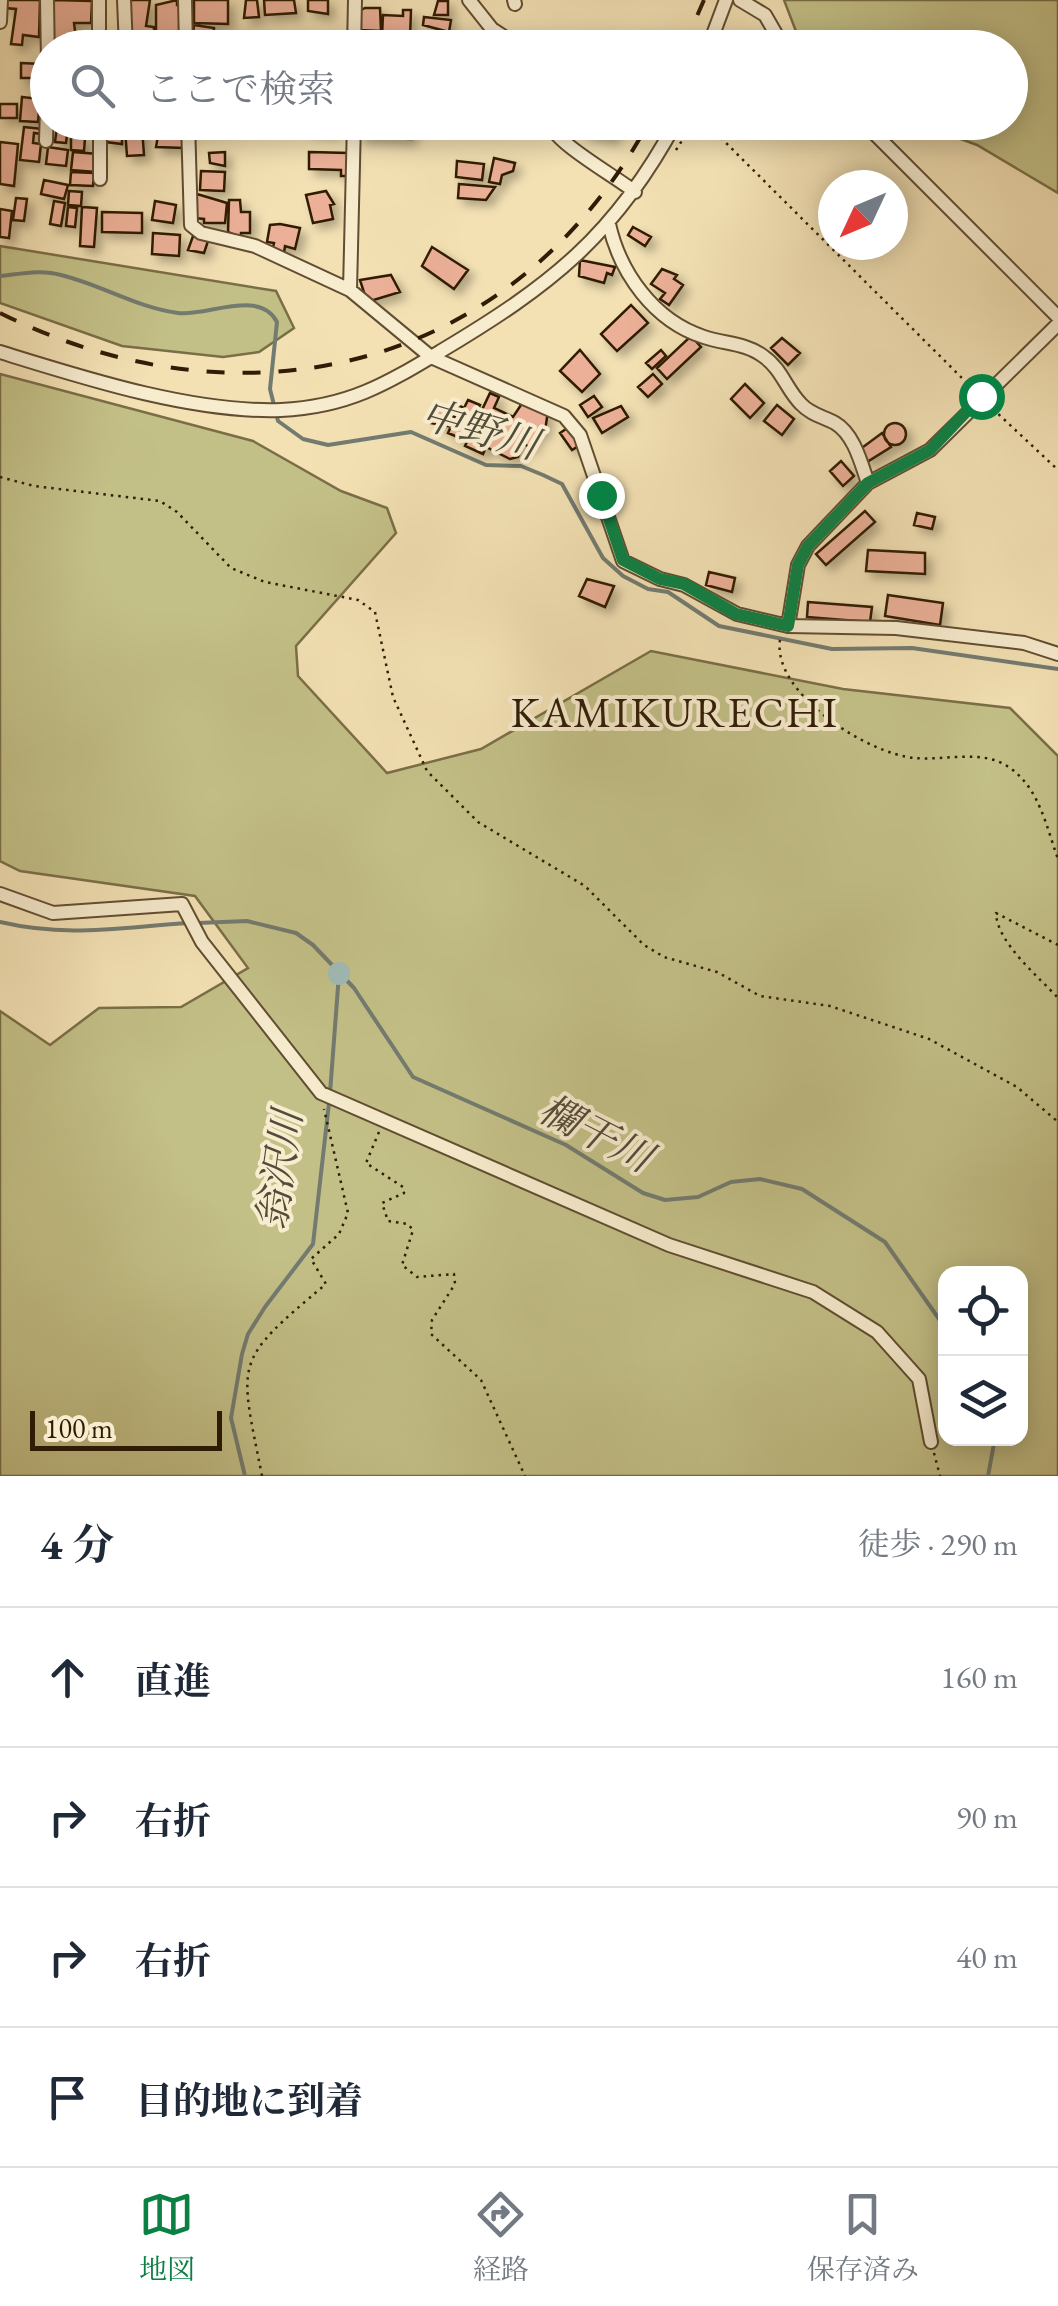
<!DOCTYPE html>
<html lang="ja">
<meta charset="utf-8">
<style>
:root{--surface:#fff;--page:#f6f6f7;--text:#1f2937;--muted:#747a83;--line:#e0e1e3;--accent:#0b8043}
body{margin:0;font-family:"EB Garamond","Noto Serif JP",serif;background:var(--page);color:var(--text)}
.controls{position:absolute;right:30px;bottom:30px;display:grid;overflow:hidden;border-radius:20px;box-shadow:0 5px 25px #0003}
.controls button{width:90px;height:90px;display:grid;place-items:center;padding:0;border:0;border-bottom:2px solid var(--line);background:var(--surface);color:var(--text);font:50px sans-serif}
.compass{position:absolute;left:818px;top:170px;width:90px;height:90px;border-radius:50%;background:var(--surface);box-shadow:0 5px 25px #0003;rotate:226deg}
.scale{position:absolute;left:30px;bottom:25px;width:192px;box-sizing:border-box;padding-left:10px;border:5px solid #301c05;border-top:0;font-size:28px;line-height:35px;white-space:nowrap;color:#301c05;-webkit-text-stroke:8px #f7ecce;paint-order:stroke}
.stop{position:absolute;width:30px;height:30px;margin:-22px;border:8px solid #0b8043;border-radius:50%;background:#fff}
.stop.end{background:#0b8043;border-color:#fff;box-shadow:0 2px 10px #0008}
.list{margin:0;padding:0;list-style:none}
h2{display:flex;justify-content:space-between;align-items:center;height:130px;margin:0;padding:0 40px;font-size:42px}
h2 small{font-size:32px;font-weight:400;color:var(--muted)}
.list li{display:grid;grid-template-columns:65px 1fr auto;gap:30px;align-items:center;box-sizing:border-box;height:140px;padding:0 40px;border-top:2px solid var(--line)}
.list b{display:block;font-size:38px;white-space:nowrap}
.list em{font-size:32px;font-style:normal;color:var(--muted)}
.icon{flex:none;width:55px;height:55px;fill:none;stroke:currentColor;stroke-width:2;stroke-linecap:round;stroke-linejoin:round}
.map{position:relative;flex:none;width:1058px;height:1476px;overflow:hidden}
.search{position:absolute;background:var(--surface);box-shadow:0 5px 25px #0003;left:30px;right:30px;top:30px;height:110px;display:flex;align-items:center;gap:25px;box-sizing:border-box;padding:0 35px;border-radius:55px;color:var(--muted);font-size:38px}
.sheet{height:690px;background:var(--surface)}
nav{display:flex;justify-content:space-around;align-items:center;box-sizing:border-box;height:140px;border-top:2px solid var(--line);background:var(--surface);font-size:28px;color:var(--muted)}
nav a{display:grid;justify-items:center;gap:5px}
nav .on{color:var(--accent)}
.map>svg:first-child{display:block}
.green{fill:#c3c087;stroke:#7a6e46;stroke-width:2.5;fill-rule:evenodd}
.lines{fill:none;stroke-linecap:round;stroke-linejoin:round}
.stream{stroke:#737b70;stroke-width:4}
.river{stroke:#a0bbb8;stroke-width:22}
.building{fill:#ebb097;stroke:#301c05;stroke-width:2.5;filter:url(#shadow)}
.minor-casing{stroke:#614d31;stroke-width:16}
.path{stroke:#301c05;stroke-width:2.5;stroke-dasharray:2.5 5;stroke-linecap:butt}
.minor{stroke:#f7ecce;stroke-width:12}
.rail{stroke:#301c05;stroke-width:4;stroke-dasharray:18 18;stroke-linecap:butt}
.route{stroke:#0b8043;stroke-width:12}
.labels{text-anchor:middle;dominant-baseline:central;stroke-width:8;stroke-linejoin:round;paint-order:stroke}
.water-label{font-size:40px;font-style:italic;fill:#524c3b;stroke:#f7ecce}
.quarter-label{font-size:42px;letter-spacing:2.5px;fill:#301c05;stroke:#f7ecce}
</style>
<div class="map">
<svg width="1058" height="1476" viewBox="0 0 1058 1476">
<defs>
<filter id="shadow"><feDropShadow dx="6" dy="6" stdDeviation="5" flood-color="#0004"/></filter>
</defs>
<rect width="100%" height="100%" fill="#f3e1b4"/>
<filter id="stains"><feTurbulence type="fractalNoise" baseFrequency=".002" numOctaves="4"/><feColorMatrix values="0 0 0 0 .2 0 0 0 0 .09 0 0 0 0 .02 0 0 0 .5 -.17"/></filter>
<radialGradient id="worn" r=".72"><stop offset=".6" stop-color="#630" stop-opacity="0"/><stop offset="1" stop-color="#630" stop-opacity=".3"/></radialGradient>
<!-- green -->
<path class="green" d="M784,0H1058V193L977,145L918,123L1010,122V48L802,47Z
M0,246L276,291L294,328L259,352L223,357L122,346L0,303Z
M0,374L253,441L341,491L387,508L396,533L296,646L298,676L387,773L481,749L651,651L843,689L1010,708L1058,756V1476H0V1011L50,1045L99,1008L181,1007L248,968L195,896L20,871L0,861ZM946,1274H1020V1438H946Z"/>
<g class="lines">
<!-- stream -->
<path class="stream" d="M0,276C20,274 41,269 61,275C102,285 135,307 178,313C206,317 260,288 277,322L270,389L278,421L303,439L328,445L411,432L486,465L521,466L543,475L562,484L603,558L623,576L648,589L668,592L719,626L832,649L912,648L1058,669
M0,922C68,938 121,927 189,923
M198,923L247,921L296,933L313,945L354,988L413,1077L566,1145L643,1193L665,1200L698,1197L731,1182L760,1179L802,1189L885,1242L946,1329
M330,1093L339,974
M245,1476L231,1418L242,1354L248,1334L265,1307L313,1244L329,1103
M988,1476L995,1438"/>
<!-- river -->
<path class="river" d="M339,973V974"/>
</g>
<!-- building -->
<path class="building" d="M6,0H40L39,37L23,35L22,45L11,44L16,9L5,8Z
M53,0L92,1L91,23H74L77,48H51Z
M125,0H150L146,26L154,27V40L125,39Z
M177,0V5H185L184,36H156V5Z
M194,0H228V24L194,23Z
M246,0H257L259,17L244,18Z
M264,0H294L296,13L265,15Z
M308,0H328V14L308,11Z
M438,1H448V15H434Z
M365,8H380L381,31L359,30V11Z
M403,10H411L410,38L382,36L383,15L403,16Z
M424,17L451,20L449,32L423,25Z
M194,25L214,28L213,37L193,34Z
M258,32V48H229L228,33Z
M308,38L341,42V46L349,48H309Z
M429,38L473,40V48H421V39Z
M21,63L41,64L40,78H21Z
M22,97L40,99L38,122L20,121Z
M0,104H17V118H0Z
M307,122H333L332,132L306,129Z
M358,122H410L411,139L359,137Z
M589,122H617L612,138L583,133Z
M185,123V148L156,147L160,124Z
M57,126L68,127L66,143L55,142Z
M24,127L43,129L42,134L34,133L33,143L41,144L39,162L20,160Z
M103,128H122V144L106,142Z
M142,128L144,155L127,156L125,129Z
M71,137L85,138L84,151L71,150Z
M0,142L18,144L14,186L0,184Z
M48,147L68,150L66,166L46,164Z
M73,152L98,154L96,172L71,170Z
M225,152V166L210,163L209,153Z
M309,152L349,153L348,176H341V170L309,169Z
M494,158L515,163L513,171L502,175L500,184L489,182Z
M457,161L484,164L482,180L456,177Z
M201,171L225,172L224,191L200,190Z
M71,172L94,173L93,186L70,185Z
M44,180L68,185L64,199L41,194Z
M459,184L495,187L486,200L458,198Z
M69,191L82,192L81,206L68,205Z
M326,191L334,204L330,205L333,219L313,223L306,195Z
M197,194L227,203L225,223H204V219L194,218Z
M16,198L27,199L24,221L13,220Z
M229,200H240L241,212H250V233H241V238L228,232Z
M54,201L65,203L61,226L50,224Z
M155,201L176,205L173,223L152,220Z
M68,207L77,208L75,227L66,226Z
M82,207L97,208L94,247L80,246Z
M0,209L12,211L9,238L0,237Z
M102,212L142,213V233L102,232Z
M280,224L300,228L295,249L285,246L284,253L272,251L274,243L267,242L270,225Z
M633,227L651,237L645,246L628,235Z
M153,233L180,235L179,256L152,254Z
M193,236L208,241L204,253L188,250Z
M432,247L468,270L454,289L422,266Z
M580,260L615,267L612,275L607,273L604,283L579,276Z
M662,269L677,275L674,279L683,285L669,305L660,299L665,293L651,284Z
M391,275L400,292L367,302L360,280Z
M631,305L648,323L617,351L601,334Z
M691,336L701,347L667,379L657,368Z
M782,338L800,353L788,365L771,348Z
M580,350L600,374L582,392L560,371Z
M661,350L666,356L652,369L646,363Z
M653,374L662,384L648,397L638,387Z
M745,384L764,403L750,418L731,399Z
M490,393L499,397L494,408L513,417L525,399L548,411L545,431L537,435L531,448L524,444L518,457L510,459L486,447L483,454L465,446Z
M594,396L602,407L588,417L580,405Z
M468,400L480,405L465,440L448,433L460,406L464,408Z
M777,405L794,419L782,435L764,421Z
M621,406L628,417L602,433L593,418Z
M438,407L454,414L448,426L431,423Z
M884 434a11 11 0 1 1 22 0a11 11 0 1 1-22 0Z
M569,427L580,445L572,450L560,433Z
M882,433L891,447L867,462L859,450Z
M841,461L854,476L843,486L830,471Z
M865,511L875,522L826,565L816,554Z
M917,513L935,517L932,529L914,525Z
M868,550L925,553V574L866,571Z
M709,572L735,578L732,592L706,585Z
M587,579L614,586L605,607L579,596Z
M888,595L943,603L940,625L885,616Z
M808,602L872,607L870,622L807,617Z"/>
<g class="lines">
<!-- minor casing -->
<g class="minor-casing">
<path id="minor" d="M47,0L48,63
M124,0L126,48
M185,0L186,48
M469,0L492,29L521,48
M514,0L515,4
M740,0L765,15L784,48
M0,22L1,0
M99,48V0
M354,48L355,0
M708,48L726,0
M100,122V179
M188,122L191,225L201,233L255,246L350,290L431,357L564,416L580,435L623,561L660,579L684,585L737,614L788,626L896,628L1024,643L1058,654
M549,122C553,142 615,176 635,192
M863,122L1058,317
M46,141L48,73
M609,224C620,273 654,321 704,337C724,344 746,343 763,356C782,369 786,389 801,404C810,414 824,417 835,423C854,434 861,463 868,483
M350,290L354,122
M0,352C84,378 192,413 281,410C348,407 386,384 441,351C550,286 615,236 676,122
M788,626L798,565L808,546L868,483L930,450L1058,324
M0,894L53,913L182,904L202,942L321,1093L669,1245L813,1292L877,1332L919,1379L931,1442"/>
</g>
<!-- path -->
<path class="path" d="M705,122L973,389
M676,150L694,122
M993,409L1058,470
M0,477L34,486L160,501L177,512L231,568L265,582L358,600L375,612L393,697L427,771L478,822L585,886L644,945L664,957L717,972L760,996L830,1006L929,1039L1017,1087L1058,1122
M780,640C772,693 867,754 915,758C943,761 981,749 1007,766C1039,786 1046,826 1058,859
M1058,945L996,913C997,943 1039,977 1058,998
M379,1132L366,1163L403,1187L404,1193L382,1203L388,1221L408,1224L413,1230L402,1265L417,1277L454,1274L455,1284L432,1320L431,1334L481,1380L525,1476
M934,1453L940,1476
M262,1476C239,1359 232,1363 326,1284L311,1259L339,1234L348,1213L324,1109"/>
<!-- minor -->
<use href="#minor" class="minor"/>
<!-- rail -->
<path class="rail" d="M683,48L704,0
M0,313C245,435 515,370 649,122"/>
</g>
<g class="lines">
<!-- route -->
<path class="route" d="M601,495L623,560L660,579L684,584L736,614L788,626L798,565L808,546L868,483L930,450L981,396"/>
</g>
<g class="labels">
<!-- water labels -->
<g class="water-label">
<text transform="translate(480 429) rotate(16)">中野川</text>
<text transform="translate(596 1133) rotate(27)">欄干川</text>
<text transform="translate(279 1170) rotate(-82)">翁沢川</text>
</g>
<!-- quarter labels -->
<g class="quarter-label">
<text x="675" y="712">KAMIKURECHI</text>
</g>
</g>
<rect width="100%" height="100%" filter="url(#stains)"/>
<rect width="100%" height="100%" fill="url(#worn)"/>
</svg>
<div class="controls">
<button><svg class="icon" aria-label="locate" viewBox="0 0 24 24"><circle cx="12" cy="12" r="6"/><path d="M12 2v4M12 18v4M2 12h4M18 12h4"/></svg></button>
<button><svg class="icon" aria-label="layers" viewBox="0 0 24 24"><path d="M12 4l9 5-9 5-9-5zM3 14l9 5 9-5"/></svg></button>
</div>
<svg class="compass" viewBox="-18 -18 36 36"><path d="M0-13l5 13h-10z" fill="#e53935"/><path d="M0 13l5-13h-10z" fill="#747a83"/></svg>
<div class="scale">100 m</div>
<div class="stop" style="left:981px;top:396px"></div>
<div class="stop end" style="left:601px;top:495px"></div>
<div class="search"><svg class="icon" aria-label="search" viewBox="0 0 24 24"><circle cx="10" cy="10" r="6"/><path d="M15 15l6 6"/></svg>ここで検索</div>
</div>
<section class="sheet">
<h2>4 分<small>徒歩 · 290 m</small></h2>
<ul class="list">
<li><svg class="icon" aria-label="ahead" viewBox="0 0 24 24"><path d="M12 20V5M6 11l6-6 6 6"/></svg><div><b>直進</b></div><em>160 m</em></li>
<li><svg class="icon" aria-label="right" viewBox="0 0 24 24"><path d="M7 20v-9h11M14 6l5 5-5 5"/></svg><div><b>右折</b></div><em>90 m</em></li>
<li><svg class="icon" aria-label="right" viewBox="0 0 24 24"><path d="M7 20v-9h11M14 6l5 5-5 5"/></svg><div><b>右折</b></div><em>40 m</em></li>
<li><svg class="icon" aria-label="arrive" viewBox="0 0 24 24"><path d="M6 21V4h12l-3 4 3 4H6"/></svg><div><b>目的地に到着</b></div></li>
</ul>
</section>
<nav>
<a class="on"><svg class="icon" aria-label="map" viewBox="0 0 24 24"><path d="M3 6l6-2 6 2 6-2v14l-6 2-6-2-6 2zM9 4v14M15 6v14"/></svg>地図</a>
<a><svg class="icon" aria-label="directions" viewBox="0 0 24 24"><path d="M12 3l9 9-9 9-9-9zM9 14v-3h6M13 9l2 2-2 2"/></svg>経路</a>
<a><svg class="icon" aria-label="saved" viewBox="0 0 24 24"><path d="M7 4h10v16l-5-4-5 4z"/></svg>保存済み</a>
</nav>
